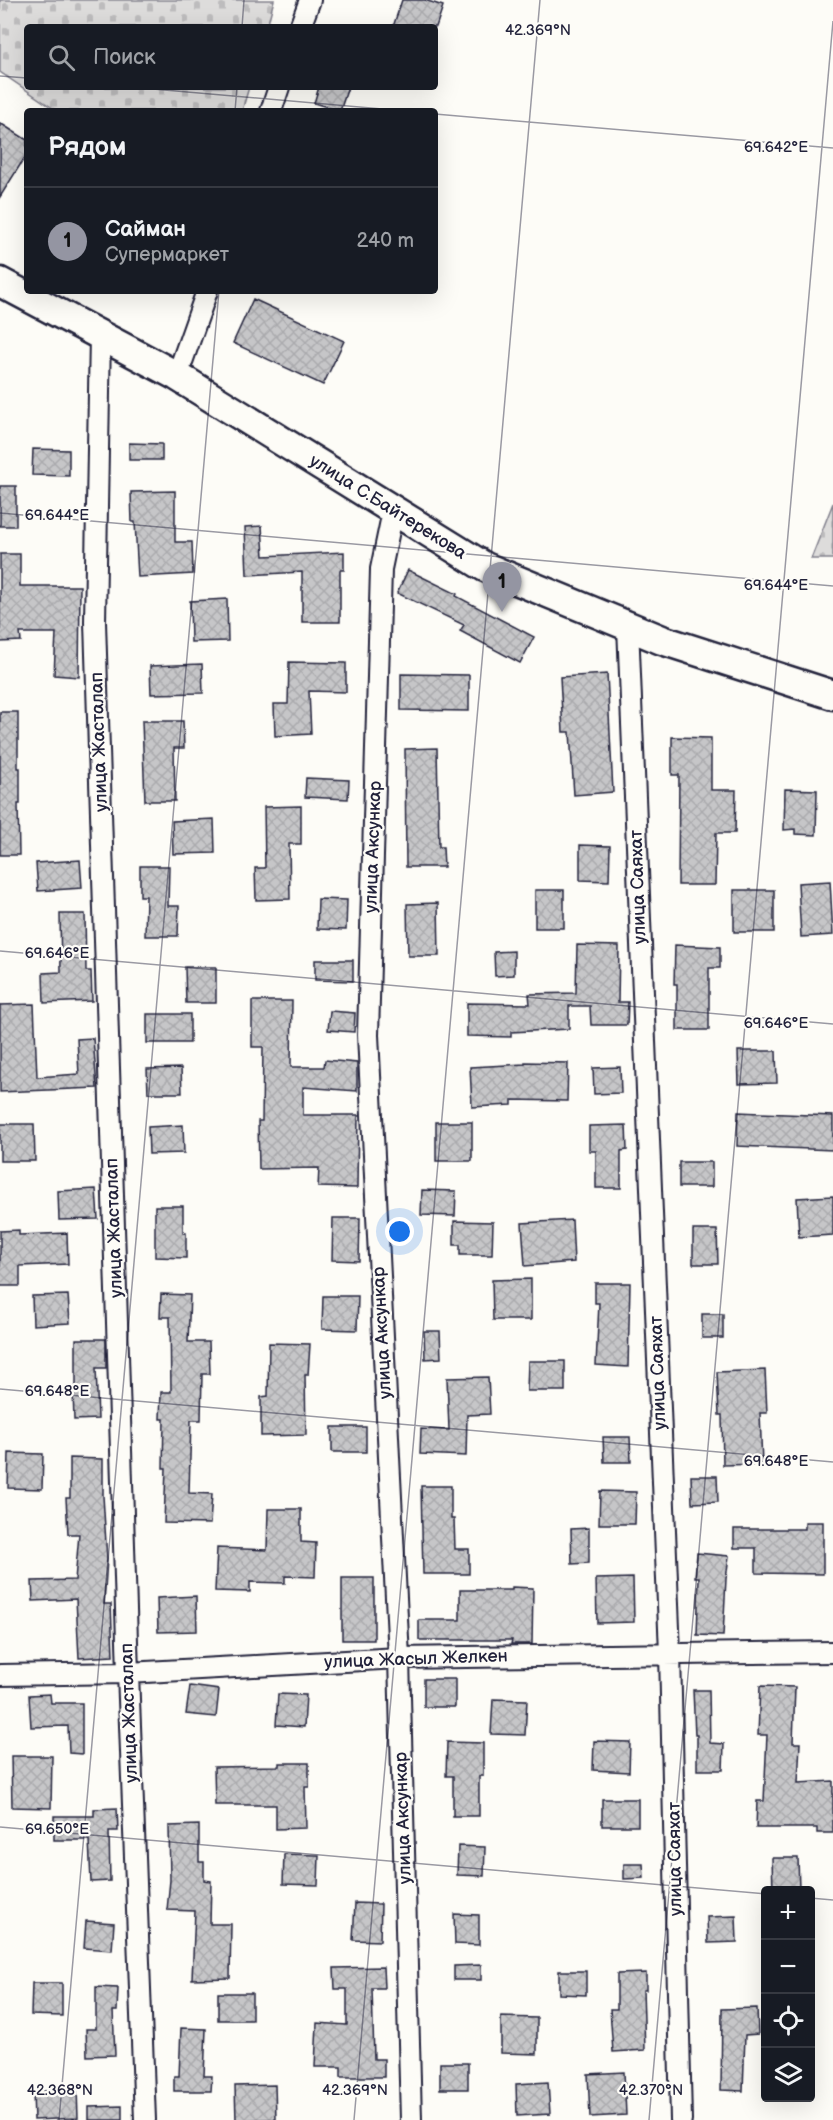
<!DOCTYPE html>
<html lang="ru">
<meta charset="utf-8">
<style>
:root{--surface:#171b24;--page:#20242c;--text:#f1f3f6;--muted:#9ea1a6;--line:#363941;--accent:#9495a2}
body{margin:0;font-family:"Balsamiq Sans",sans-serif;background:var(--page);color:var(--text)}
.controls{position:absolute;right:18px;bottom:18px;display:grid;overflow:hidden;border-radius:6px;box-shadow:0 6px 24px #0002}
.controls button{width:54px;height:54px;display:grid;place-items:center;padding:0;border:0;border-bottom:2px solid var(--line);background:var(--surface);color:var(--text);font:30px sans-serif}
.you{position:absolute;left:400px;top:1232px;width:21px;height:21px;margin:-15px;border:4px solid #fff;border-radius:50%;background:#1a73e8;box-shadow:0 0 0 9px #1a73e833}
.badge{display:grid;place-items:center;width:39px;height:39px;border-radius:50%;background:var(--accent);color:#111;font-size:20px;font-weight:700}
.pin{position:absolute;translate:-50% -50px;filter:drop-shadow(0 2px 3px #0008)}
.pin::after{content:'';position:absolute;top:32px;width:21px;height:18px;background:inherit;clip-path:polygon(0 0,100% 0,50% 100%)}
.list{margin:0;padding:0;list-style:none}
h2{display:flex;justify-content:space-between;align-items:center;height:78px;margin:0;padding:0 24px;font-size:26px}
h2 small{font-size:20px;font-weight:400;color:var(--muted)}
.list li{display:grid;grid-template-columns:39px 1fr auto;gap:18px;align-items:center;box-sizing:border-box;height:108px;padding:0 24px;border-top:2px solid var(--line)}
.list b{display:block;font-size:22px;white-space:nowrap}
.list p{margin:0;font-size:20px;white-space:nowrap;color:var(--muted)}
.list em{font-size:20px;font-style:normal;color:var(--muted)}
.icon{flex:none;width:33px;height:33px;fill:none;stroke:currentColor;stroke-width:2;stroke-linecap:round;stroke-linejoin:round}
.map{position:relative;flex:none;width:833px;height:2120px;overflow:hidden}
.search{position:absolute;background:var(--surface);box-shadow:0 6px 24px #0002;left:24px;top:24px;width:414px;height:66px;display:flex;align-items:center;gap:15px;box-sizing:border-box;padding:0 21px;border-radius:6px;color:var(--muted);font-size:22px}
.panel{position:absolute;background:var(--surface);box-shadow:0 6px 24px #0002;left:24px;top:108px;width:414px;height:186px;border-radius:6px}
.map>svg:first-child{display:block}
.cemetery{fill:url(#cemetery-stones);stroke:#807f8b;stroke-width:1.5}
.building{fill:url(#building-cross-hatch);stroke:#22223b;stroke-width:1.5}
.lines{fill:none;stroke-linecap:round;stroke-linejoin:round}
.street-casing{stroke:#22223b;stroke-width:24}
.secondary-casing{stroke:#22223b;stroke-width:33}
.street{stroke:#fdfcf7;stroke-width:20}
.secondary{stroke:#fdfcf7;stroke-width:28}
.ticks{fill:none;stroke:#22223b;stroke-width:1.5;stroke-opacity:0.45}
.labels{text-anchor:middle;dominant-baseline:central;stroke-width:4.5;stroke-linejoin:round;paint-order:stroke}
.street-label{font-size:18px;fill:#22223b;stroke:#fdfcf7}
.ticks-label{font-size:15px;text-anchor:middle;fill:#22223b;stroke:#fdfcf7;stroke-width:4.5;stroke-linejoin:round;paint-order:stroke}
</style>
<div class="map">
<svg width="833" height="2120" viewBox="0 0 833 2120">
<defs>
<pattern id="cemetery-stones" width="16" height="16" patternUnits="userSpaceOnUse" patternTransform="scale(1.5)"><rect width="16" height="16" fill="#dddcdb"/><path d="M2 7V4a2 2 0 0 1 4 0v3zM10 15v-3a2 2 0 0 1 4 0v3z" fill="#bdbcbd"/></pattern>
<pattern id="building-cross-hatch" width="8" height="8" patternUnits="userSpaceOnUse" patternTransform="scale(1.5)"><rect width="8" height="8" fill="#c6c6c8"/><path d="M0 0l8 8M0 8l8-8" fill="none" stroke="#aaaaad"/></pattern>
</defs>
<rect width="100%" height="100%" fill="#fdfcf7"/>
<filter id="ink" filterUnits="userSpaceOnUse"><feTurbulence type="fractalNoise" baseFrequency=".0167" numOctaves="2"/><feDisplacementMap in="SourceGraphic" scale="12" xChannelSelector="R" yChannelSelector="G"/><feConvolveMatrix kernelMatrix="1 2 1 2 8 2 1 2 1" color-interpolation-filters="sRGB"/></filter>
<g filter="url(#ink)">
<!-- cemetery -->
<path class="cemetery" d="M0,0H274L267,27H27V87H249L242,111H57L0,72Z
M833,503V559H811Z"/>
<!-- building -->
<path class="building" d="M402,0H425L443,6L436,27H393Z
M319,87H348L340,111L314,103Z
M0,123L27,140V154L0,197Z
M253,299L344,341L323,385L233,343Z
M129,443L162,444V460H129Z
M33,449L69,450V476L32,475Z
M0,486H16V526H0Z
M175,491V542H192L193,574L138,577L135,522H132L131,492Z
M262,526L264,556L344,552V570H340V622H302V572L247,575L245,527Z
M0,554H20V586H80L79,677L54,675L56,633H20L21,641L0,642Z
M408,570L457,594L456,596L534,637L520,663L460,631L464,625L397,593Z
M227,599L228,641L191,642L190,601Z
M289,662L346,663V692L309,691L311,734L275,736L274,704H288Z
M202,664L203,693L151,694L150,666Z
M401,674L469,675V711L401,710Z
M607,674L613,792L574,795L570,732H563L560,677Z
M0,712H18V768H20V804H18L19,855H0Z
M142,721H183L184,748H174L175,801H145Z
M672,737L711,738V790H736L735,833H716L715,885H678L679,775H672Z
M437,748L439,847H443L444,867H406L405,749Z
M306,778L349,780L348,799L305,797Z
M785,789L817,790L816,835L795,834V829L784,830Z
M301,806V844H289L290,899L256,900L255,868H265L264,807Z
M214,819L215,853L173,854L172,821Z
M580,845L610,846L609,881L580,880Z
M80,860L82,888L38,891L36,863Z
M140,866H169L168,906H179L178,936H145L146,896H140Z
M830,881L833,935L801,937L798,883Z
M535,890H564V928H535Z
M734,890H774V932H734Z
M318,899L347,900L346,930L317,929Z
M438,903L439,956H408L407,904Z
M60,914H85L86,971H91L92,1001L44,1003L43,973L61,972Z
M577,945L619,946L618,1002H628L627,1025H591L590,1006H569V1029L511,1032V1037L467,1036V1003L530,1004L529,994L576,993Z
M675,945L720,947V968H709V1030H677V984H674Z
M514,951V975L495,976L494,952Z
M315,960H353V981L315,980Z
M185,967H216V1003H186Z
M252,1001H292L291,1067H324L325,1060L357,1063V1091L303,1087V1115H358L357,1188L318,1187L319,1168L259,1169L258,1121H262L263,1047H252Z
M34,1004L37,1077L79,1074L77,1039L93,1038L97,1088L0,1092V1005Z
M330,1011L355,1013L354,1032L328,1030Z
M147,1014H190V1043H147Z
M738,1051H776L777,1083L739,1084Z
M525,1062L568,1063L567,1101L512,1100V1105L472,1107L470,1067L525,1064Z
M620,1067L621,1093L594,1094L593,1068Z
M181,1068L182,1093H148L147,1069Z
M738,1112L833,1116V1150L737,1146Z
M436,1122H472V1161H436Z
M0,1124H34L35,1161H0Z
M183,1125L184,1153L149,1154L148,1127Z
M626,1125L627,1150L621,1151V1188H596V1151H589V1126Z
M679,1162H712V1187H679Z
M96,1189L98,1219L59,1220L58,1191Z
M422,1190L456,1191L455,1216L421,1215Z
M833,1196V1235L799,1237L797,1198Z
M155,1206H183V1233H186V1258L155,1257Z
M333,1218H360L359,1261L332,1260Z
M572,1220L574,1262L525,1266L522,1223Z
M454,1221L493,1222L492,1255H460V1245H454Z
M19,1230V1235L67,1233L68,1264L20,1266V1286H0V1231Z
M693,1230H717L718,1264H693Z
M531,1279V1320H493L492,1280Z
M595,1283H630L628,1367L596,1365L599,1303H595Z
M161,1294L190,1295L188,1342H209L210,1374H202L201,1420H191L189,1493L212,1494L210,1524L164,1523L166,1468H163L164,1419H160L161,1392H171L170,1317H160Z
M68,1295L70,1323L33,1325L32,1296Z
M323,1296H358L357,1330L322,1329Z
M702,1314H723V1338H702Z
M424,1331H440L441,1358L425,1359Z
M76,1339H106V1368H96L98,1419L74,1420L73,1391H76Z
M269,1343L310,1344L308,1375H305L306,1435L261,1436V1397L268,1396Z
M528,1361H565V1391H527Z
M765,1370L767,1413H760L762,1464L723,1465L722,1415H719L717,1372Z
M488,1377L490,1414L467,1415L466,1456L420,1454L421,1429L449,1430L447,1378Z
M332,1427H366V1452H332Z
M603,1437H630L631,1462H604Z
M9,1453L43,1454L42,1489L8,1488Z
M70,1458L103,1459V1496L107,1559L104,1604H111L113,1656L79,1658L76,1599L33,1601L32,1581L75,1580L79,1534H68L66,1498H70Z
M691,1476H717L718,1502L692,1503Z
M421,1486H451V1519H454L455,1549H469V1574H423Z
M600,1491L636,1492L635,1524H599Z
M268,1509H301V1542L316,1543L315,1577L285,1576V1583L250,1582V1592L215,1591L217,1548L267,1550Z
M805,1522H823V1574L756,1573V1548H734V1529H805Z
M589,1528V1563L572,1564L571,1529Z
M697,1553L729,1556L726,1579L723,1636L697,1635L699,1577H695Z
M342,1578H374V1640H342Z
M633,1578L634,1622L597,1623L596,1579Z
M512,1587L533,1588L532,1644H511L512,1640H419V1620H460V1590H512Z
M196,1596L197,1631L158,1632L157,1598Z
M424,1679H455V1707H424Z
M190,1686L219,1690L216,1717L186,1714Z
M760,1686L795,1687L793,1743H800L798,1783L833,1781V1833H817V1828H756L757,1801H764L767,1735H758Z
M693,1690H709L710,1743L724,1744L723,1770H697V1735H695Z
M50,1694L51,1703H82V1754L69,1753L68,1726L31,1727L29,1695Z
M278,1694L306,1695L304,1727L276,1725Z
M493,1699L527,1700L525,1735L491,1734Z
M594,1741L630,1742L629,1772L593,1770Z
M447,1742L483,1743V1776H479V1816H453V1776H446Z
M11,1756H52L51,1808L12,1807Z
M279,1763H309V1787H305L306,1828L276,1829V1805H215L214,1767L279,1766Z
M602,1799H638V1826H602Z
M117,1808L118,1831H109L110,1881L91,1882L89,1840H54V1816H94V1809Z
M199,1825V1862H204V1880L211,1881L210,1924H231L230,1978L192,1979L195,1911L167,1910L170,1880L169,1826Z
M458,1846L485,1847L484,1876L457,1875Z
M284,1854L319,1855L318,1885L283,1884Z
M772,1858H798L799,1890H773Z
M624,1864H643L644,1878L624,1879Z
M355,1903L381,1904L380,1941L353,1940Z
M454,1914L479,1915V1945L455,1944Z
M736,1916L737,1942L708,1943L707,1917Z
M86,1921L114,1923L112,1950L84,1948Z
M481,1965V1980H454V1966Z
M383,1967L384,1988H372L374,2059H384V2077H341V2067H315L317,2023L347,2025V1989H335L334,1968Z
M559,1971H586V1995L559,1994Z
M646,1973V1990H643L645,2050L613,2052L610,2009H617V1974Z
M32,1983H62V2016L31,2015Z
M96,1987L118,1988L117,2011H113L115,2055L87,2056L86,2029H96Z
M218,1993H252V2020H218Z
M757,2008L758,2034L745,2035L743,2091L721,2090L722,2009Z
M501,2017L537,2018V2054L501,2053Z
M181,2028L206,2029L204,2076H212L211,2091H174V2076H179Z
M440,2063H468V2089H440Z
M624,2072L626,2115L590,2117L588,2074Z
M548,2082L550,2114L517,2116L516,2084Z
M275,2085L276,2119L236,2120L235,2086Z
M77,2089L78,2118L34,2120L33,2092Z
M122,2106V2120H89V2107Z"/>
<g class="lines">
<!-- street casing -->
<g class="street-casing">
<path id="street" d="M300,27L310,0
M271,111L279,87
M100,335L95,622L128,1673L145,2120
M177,376L207,291
M393,511L381,569L368,1035L399,1658L411,2120
M628,626L670,1653L681,2120
M0,1675L128,1673L399,1658L833,1652"/>
</g>
<!-- secondary casing -->
<g class="secondary-casing">
<path id="secondary" d="M0,282L177,376L485,567L662,640L833,695"/>
</g>
<!-- street -->
<use href="#street" class="street"/>
<!-- secondary -->
<use href="#secondary" class="secondary"/>
</g>
</g>
<!-- ticks -->
<path class="ticks" d="M242,27L244,0M0,76L27,78M130,87L405,111M235,111L237,87M435,114L833,148M0,513L833,586M0,951L833,1024M0,1389L833,1462M0,1827L766,1894M810,1898L833,1900M59,2120L219,291M354,2120L540,0M649,2120L833,21"/>
<g class="labels">
<!-- street labels -->
<g class="street-label">
<text transform="translate(388 507) rotate(32)">улица С.Байтерекова</text>
<text transform="translate(99 742) rotate(-92)">улица Жасталап</text>
<text transform="translate(373 847) rotate(-88)">улица Аксункар</text>
<text transform="translate(638 887) rotate(-92)">улица Саяхат</text>
<text transform="translate(114 1228) rotate(-92)">улица Жасталап</text>
<text transform="translate(382 1333) rotate(-93)">улица Аксункар</text>
<text transform="translate(658 1373) rotate(-92)">улица Саяхат</text>
<text transform="translate(416 1659) rotate(-2)">улица Жасыл Желкен</text>
<text transform="translate(129 1713) rotate(-92)">улица Жасталап</text>
<text transform="translate(403 1818) rotate(-92)">улица Аксункар</text>
<text transform="translate(675 1859) rotate(-91)">улица Саяхат</text>
</g>
</g>
<g class="ticks-label">
<text x="538" y="35">42.369°N</text>
<text x="776" y="152">69.642°E</text>
<text x="57" y="520">69.644°E</text>
<text x="776" y="590">69.644°E</text>
<text x="57" y="958">69.646°E</text>
<text x="776" y="1028">69.646°E</text>
<text x="57" y="1396">69.648°E</text>
<text x="776" y="1466">69.648°E</text>
<text x="57" y="1834">69.650°E</text>
<text x="60" y="2095">42.368°N</text>
<text x="355" y="2095">42.369°N</text>
<text x="651" y="2095">42.370°N</text>
</g>
</svg>
<div class="controls">
<button>+</button>
<button>−</button>
<button><svg class="icon" aria-label="locate" viewBox="0 0 24 24"><circle cx="12" cy="12" r="6"/><path d="M12 2v4M12 18v4M2 12h4M18 12h4"/></svg></button>
<button><svg class="icon" aria-label="layers" viewBox="0 0 24 24"><path d="M12 4l9 5-9 5-9-5zM3 14l9 5 9-5"/></svg></button>
</div>
<div class="you"></div>
<div class="pin badge" style="left:502px;top:612px">1</div>
<div class="search"><svg class="icon" aria-label="search" viewBox="0 0 24 24"><circle cx="10" cy="10" r="6"/><path d="M15 15l6 6"/></svg>Поиск</div>
<section class="panel">
<h2>Рядом<small></small></h2>
<ul class="list">
<li><span class="badge">1</span><div><b>Сайман</b><p>Супермаркет</p></div><em>240 m</em></li>
</ul>
</section>
</div>
